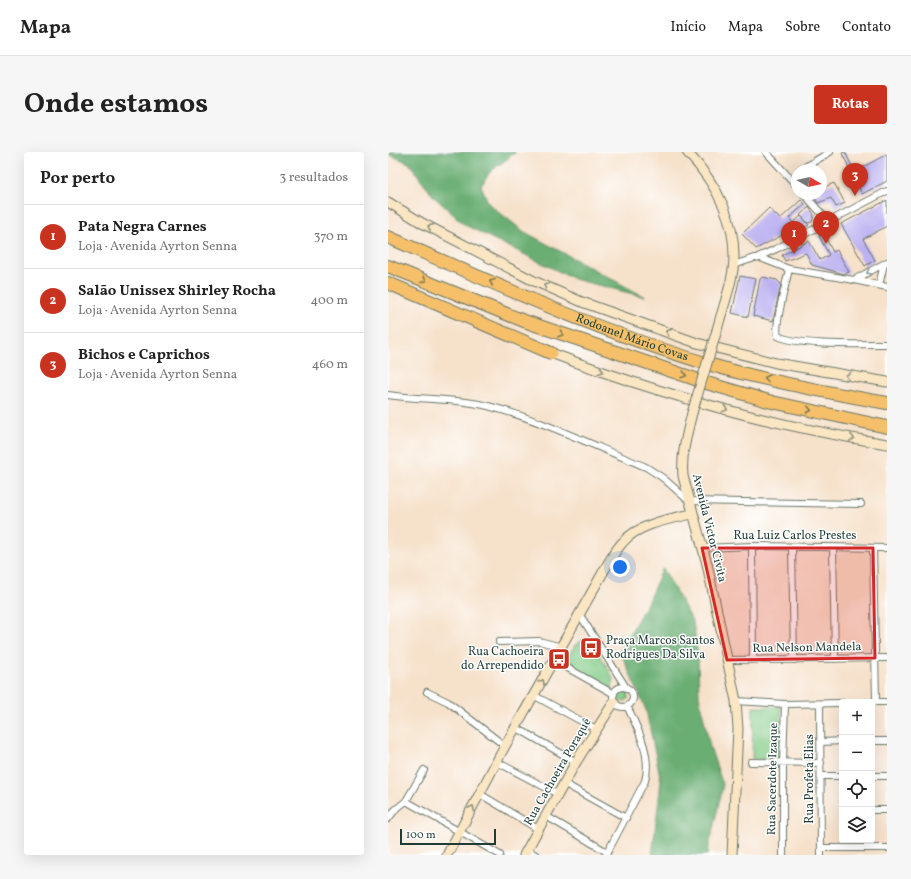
<!DOCTYPE html>
<html lang="pt">
<meta charset="utf-8">
<style>
:root{--surface:#fff;--page:#f6f6f6;--text:#222;--muted:#767676;--line:#e0e0e0;--accent:#c8321e}
body{margin:0;font-family:Vollkorn,serif;background:var(--page);color:var(--text)}
.controls{position:absolute;right:12px;bottom:12px;display:grid;overflow:hidden;border-radius:4px;box-shadow:0 4px 16px #0002}
.controls button{width:36px;height:36px;display:grid;place-items:center;padding:0;border:0;border-bottom:1px solid var(--line);background:var(--surface);color:var(--text);font:20px sans-serif}
.compass{position:absolute;left:403px;top:12px;width:36px;height:36px;border-radius:50%;background:var(--surface);box-shadow:0 4px 16px #0002;rotate:99deg}
.scale{position:absolute;left:12px;bottom:10px;width:96px;box-sizing:border-box;padding-left:4px;border:2px solid #1f3d34;border-top:0;font-size:11px;line-height:14px;white-space:nowrap;color:#1f3d34;-webkit-text-stroke:3px #fff;paint-order:stroke}
.you{position:absolute;left:232px;top:415px;width:14px;height:14px;margin:-10px;border:3px solid #fff;border-radius:50%;background:#1a73e8;box-shadow:0 0 0 6px #1a73e833}
.badge{display:grid;place-items:center;width:26px;height:26px;border-radius:50%;background:var(--accent);color:#fff;font-size:13px;font-weight:700}
.pin{position:absolute;translate:-50% -33px;filter:drop-shadow(0 1px 2px #0008)}
.pin::after{content:'';position:absolute;top:21px;width:14px;height:12px;background:inherit;clip-path:polygon(0 0,100% 0,50% 100%)}
.list{margin:0;padding:0;list-style:none}
h2{display:flex;justify-content:space-between;align-items:center;height:52px;margin:0;padding:0 16px;font-size:17px}
h2 small{font-size:13px;font-weight:400;color:var(--muted)}
.list li{display:grid;grid-template-columns:26px 1fr auto;gap:12px;align-items:center;box-sizing:border-box;height:64px;padding:0 16px;border-top:1px solid var(--line)}
.list b{display:block;font-size:15px;white-space:nowrap}
.list p{margin:0;font-size:13px;white-space:nowrap;color:var(--muted)}
.list em{font-size:13px;font-style:normal;color:var(--muted)}
.icon{flex:none;width:22px;height:22px;fill:none;stroke:currentColor;stroke-width:2;stroke-linecap:round;stroke-linejoin:round}
.map{position:relative;flex:none;width:499px;height:703px;overflow:hidden;border-radius:4px}
header{display:flex;align-items:center;gap:24px;box-sizing:border-box;height:56px;padding:0 20px;background:var(--surface);border-bottom:1px solid var(--line)}
header strong{font-size:19px}
nav{display:flex;gap:22px;margin-inline-start:auto;font-size:14px}
.intro{display:flex;align-items:center;justify-content:space-between;box-sizing:border-box;height:96px;padding:0 24px}
h1{margin:0;font-size:28px}
.button{padding:10px 18px;border-radius:4px;background:var(--accent);color:#fff;font-size:14px;font-weight:700}
main{display:flex;gap:24px;padding:0 24px}
aside{flex:1;background:var(--surface);border-radius:4px;box-shadow:0 4px 16px #0002}
.map>svg:first-child{display:block}
.green{fill:#83ca86;stroke:#51845d}
.forest{fill:#6aae73;stroke:#447654}
.building{fill:#bcb1f1}
.lines{fill:none;stroke-linecap:round;stroke-linejoin:round}
.street-casing{stroke:#6a7668;stroke-width:8}
.secondary-casing{stroke:#6a7668;stroke-width:11}
.highway-casing{stroke:#6a7668;stroke-width:14}
.street{stroke:#fff;stroke-width:6}
.secondary{stroke:#fbe6c4;stroke-width:9}
.highway{stroke:#f6c06b;stroke-width:12}
.secondary-bridge-casing{stroke:#6a7668;stroke-width:11;stroke-linecap:butt}
.secondary-bridge{stroke:#fbe6c4;stroke-width:9}
.oneway{stroke:#8d927c}
.oneway2{stroke:#8f9e9a}
.oneway3{stroke:#80784d}
.marked{fill:#d62828;fill-opacity:0.2;stroke:#d62828;stroke-width:3;stroke-linejoin:round}
.labels{text-anchor:middle;dominant-baseline:central;stroke-width:3;stroke-linejoin:round;paint-order:stroke}
.street-label{font-size:12px;fill:#1f3d34;stroke:#fff}
.poi-label{font-size:12px;fill:#1f3d34;stroke:#fff;text-anchor:start}
</style>
<header>
<strong>Mapa</strong>
<nav><a>Início</a><a>Mapa</a><a>Sobre</a><a>Contato</a></nav>
</header>
<div class="intro"><h1>Onde estamos</h1><a class="button">Rotas</a></div>
<main>
<aside>
<h2>Por perto<small>3 resultados</small></h2>
<ul class="list">
<li><span class="badge">1</span><div><b>Pata Negra Carnes</b><p>Loja · Avenida Ayrton Senna</p></div><em>370 m</em></li>
<li><span class="badge">2</span><div><b>Salão Unissex Shirley Rocha</b><p>Loja · Avenida Ayrton Senna</p></div><em>400 m</em></li>
<li><span class="badge">3</span><div><b>Bichos e Caprichos</b><p>Loja · Avenida Ayrton Senna</p></div><em>460 m</em></li>
</ul>
</aside>
<div class="map">
<svg width="499" height="703" viewBox="0 0 499 703">
<rect width="100%" height="100%" fill="#fff"/>
<filter id="ink" filterUnits="userSpaceOnUse"><feTurbulence type="fractalNoise" baseFrequency=".025" numOctaves="2"/><feDisplacementMap in="SourceGraphic" scale="8" xChannelSelector="R" yChannelSelector="G"/><feConvolveMatrix kernelMatrix="1 2 1 2 8 2 1 2 1" color-interpolation-filters="sRGB"/></filter>
<filter id="wash" filterUnits="userSpaceOnUse"><feTurbulence type="fractalNoise" baseFrequency=".012" numOctaves="4" result="noise"/><feDisplacementMap in="SourceGraphic" scale="16" xChannelSelector="R" yChannelSelector="G"/><feGaussianBlur stdDeviation="0.9" result="paint"/><feColorMatrix in="noise" values="0 0 0 0 0 0 0 0 0 0 0 0 0 0 0 0 0 1.4 0 .05"/><feComposite in="paint" operator="in"/></filter>
<g filter="url(#wash)">
<rect width="100%" height="100%" fill="#f6e1ca"/>
<!-- green -->
<path class="green" d="M195,488L201,489L206,495L222,519L225,528L223,538L177,509L187,493Z
M229.5 544a5.5 5.5 0 1 1 11 0a5.5 5.5 0 1 1-11 0Z
M365,555H393L392,607H364Z"/>
<!-- forest -->
<path class="forest" d="M0,0H128L102,20L93,34L101,52L135,79L257,145L186,127L77,73L46,45L21,11L0,2Z
M275,416L305,470L310,503L311,544L322,595L335,633L319,703H264L273,629L258,558L232,499L258,453Z"/>
<g id="blocks">
<!-- building -->
<path class="building" d="M456,0H457L466,18L463,20L454,1Z
M499,2V29L474,42L464,21Z
M433,28L437,35L446,31L457,51L448,55L443,46L430,51L424,42H433Z
M413,48L417,52L401,66L405,71L413,64L421,73L412,78L410,76L400,83L398,81L368,97L354,82L381,56L392,67Z
M499,48V74L475,87L487,108L477,114L453,72Z
M421,55L426,63L424,70L420,71L412,63Z
M435,81L445,100L449,98L461,120L456,122L424,113L418,101L397,109L394,103L421,89L432,108L441,103L431,84Z
M352,124L368,127L360,165L344,161Z
M374,125L389,128L393,132L385,169L365,164L372,127Z"/>
</g>
</g>
<g filter="url(#ink)">
<use href="#blocks" fill-opacity="0" stroke="#6a7668" stroke-width="1"/>
<g class="lines">
<!-- street casing -->
<g class="street-casing">
<path id="street" d="M378,0L409,34
M412,18L442,0
M416,42L440,69
M370,105L401,117L466,128L499,135
M345,113L370,105L390,96L499,39
M401,117C398,132 386,173 390,184C410,194 475,192 499,192
M466,128L499,110
M491,133L496,112
M0,243C33,248 68,246 100,254C154,268 206,294 258,315L275,326L301,349L473,352
M364,394L365,507
M404,395L406,508
M445,395L447,507
M314,396L364,394L499,396
M485,396L488,550
M192,463L239,537
M111,490L151,489L174,495
M339,508L499,506
M167,509L226,542
M225 545a10 10 0 1 1 20 0a10 10 0 1 1-20 0Z
M39,540L60,550L117,594
M147,544L208,577
M348,549L397,552L454,551
M486,550H499
M432,552L433,703
M129,576L188,610
M484,589H499
M433,590L454,589
M109,610L170,642
M363,610L433,611
M36,618L18,649L112,703
M433,624H454
M484,624H499
M177,632L238,666
M92,642L150,677
M484,658H499
M158,664L219,700
M0,667L7,658L18,649
M433,696H499
M139,698L148,703
M218,703L257,629C264,603 250,577 239,554
M395,703V610L397,552"/>
</g>
<!-- secondary casing -->
<g class="secondary-casing">
<path id="secondary" d="M299,0C329,32 351,73 345,118C342,138 334,158 329,178
M0,50L34,71L146,129L194,150L309,191L388,211L499,230
M163,201C271,242 385,274 499,292
M304,261C299,282 293,302 295,324L319,412L348,549L350,577L344,703
M59,703L117,594L222,408C226,402 230,395 235,390C250,372 282,367 304,362
M136,703L188,610L226,550"/>
</g>
<!-- highway casing -->
<g class="highway-casing">
<g id="highway">
<path id="s1" d="M0,85C107,132 214,181 327,214C383,230 442,241 499,251"/>
<path d="M0,114L136,169L322,232L384,250L499,275"/>
<path d="M0,131L163,201"/>
</g>
</g>
<!-- street -->
<use href="#street" class="street"/>
<!-- secondary -->
<use href="#secondary" class="secondary"/>
<!-- highway -->
<use href="#highway" class="highway"/>
<!-- secondary-bridge casing -->
<g class="secondary-bridge-casing">
<path id="secondary-bridge" d="M304,261L329,178"/>
</g>
<!-- secondary-bridge -->
<use href="#secondary-bridge" class="secondary-bridge"/>
</g>
<!-- one-way arrows -->
<defs><path id="oneway-chevron" d="M-2-3.5L2.5 0L-2 3.5" fill="none" stroke-width="1.6" stroke-linecap="round" stroke-linejoin="round"/></defs>
<g class="oneway">
<use href="#oneway-chevron" transform="translate(42 75) rotate(-153)"/>
<use href="#oneway-chevron" transform="translate(158 134) rotate(-156)"/>
<use href="#oneway-chevron" transform="translate(280 180) rotate(-160)"/>
<use href="#oneway-chevron" transform="translate(213 219) rotate(18)"/>
<use href="#oneway-chevron" transform="translate(460 224) rotate(-170)"/>
<use href="#oneway-chevron" transform="translate(337 257) rotate(15)"/>
<use href="#oneway-chevron" transform="translate(464 286) rotate(10)"/>
<use href="#oneway-chevron" transform="translate(154 530) rotate(-60)"/>
<use href="#oneway-chevron" transform="translate(84 656) rotate(-63)"/>
</g>
<use class="oneway2" href="#oneway-chevron" transform="translate(481 120) rotate(153)"/>
<g class="oneway3">
<use href="#oneway-chevron" transform="translate(36 128) rotate(22)"/>
<use href="#oneway-chevron" transform="translate(104 130) rotate(-157)"/>
<use href="#oneway-chevron" transform="translate(173 182) rotate(19)"/>
<use href="#oneway-chevron" transform="translate(296 223) rotate(18)"/>
<use href="#oneway-chevron" transform="translate(379 226) rotate(-166)"/>
<use href="#oneway-chevron" transform="translate(421 258) rotate(13)"/>
</g>
</g>
<!-- marked area -->
<path class="marked" d="M314,396H485L487,506L339,508Z"/>
<!-- icons -->
<defs>
<g id="bus-square" transform="scale(1.15)"><rect x="-9" y="-9" width="18" height="18" rx="4" fill="#c8321e" stroke="#fff"/><path d="M-5-6H5V4H4V6H2V4H-2V6H-4V4H-5ZM-3.5-4V0h7V-4ZM-3.5 1.2v1.5H-2V1.2ZM2 1.2v1.5H3.5V1.2Z" fill="#fff"/></g>
</defs>
<g fill-rule="evenodd">
<use href="#bus-square" x="203" y="496"/>
<use href="#bus-square" x="171" y="507"/>
</g>
<g class="labels">
<!-- street labels -->
<g class="street-label">
<text stroke="none"><textPath href="#s1" startOffset="264">Rodoanel Mário Covas</textPath></text>
<text transform="translate(321 376) rotate(76)">Avenida Victor Civita</text>
<text x="407" y="384">Rua Luiz Carlos Prestes</text>
<text transform="translate(419 496) rotate(-1)">Rua Nelson Mandela</text>
<text transform="translate(170 620) rotate(-60)">Rua Cachoeira Poraquê</text>
<text transform="translate(385 627) rotate(-89)">Rua Sacerdote Izaque</text>
<text transform="translate(422 627) rotate(-90)">Rua Profeta Elias</text>
</g>
<!-- poi labels -->
<g class="poi-label">
<text x="218" y="489">Praça Marcos Santos<tspan x="218" dy="14">Rodrigues Da Silva</tspan></text>
<text x="156" y="500" text-anchor="end">Rua Cachoeira<tspan x="156" dy="14">do Arrependido</tspan></text>
</g>
</g>
</svg>
<div class="controls">
<button>+</button>
<button>−</button>
<button><svg class="icon" aria-label="locate" viewBox="0 0 24 24"><circle cx="12" cy="12" r="6"/><path d="M12 2v4M12 18v4M2 12h4M18 12h4"/></svg></button>
<button><svg class="icon" aria-label="layers" viewBox="0 0 24 24"><path d="M12 4l9 5-9 5-9-5zM3 14l9 5 9-5"/></svg></button>
</div>
<svg class="compass" viewBox="-18 -18 36 36"><path d="M0-13l5 13h-10z" fill="#e53935"/><path d="M0 13l5-13h-10z" fill="#767676"/></svg>
<div class="scale">100 m</div>
<div class="you"></div>
<div class="pin badge" style="left:406px;top:102px">1</div>
<div class="pin badge" style="left:438px;top:92px">2</div>
<div class="pin badge" style="left:467px;top:44px">3</div>
</div>
</main>
